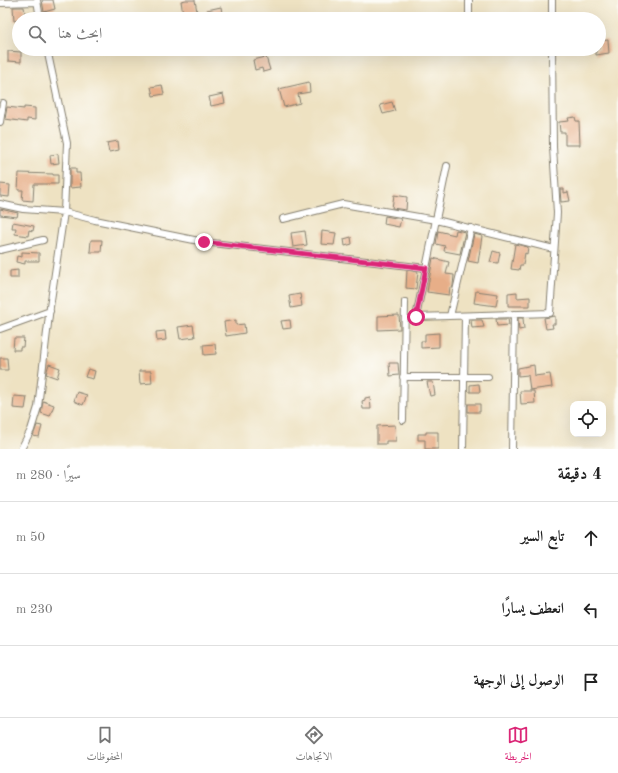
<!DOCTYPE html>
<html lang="ar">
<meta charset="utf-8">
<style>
:root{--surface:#fff;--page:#f6f6f6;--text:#222;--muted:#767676;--line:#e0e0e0;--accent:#db2777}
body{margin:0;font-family:"Old Standard TT",Amiri,serif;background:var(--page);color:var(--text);direction:rtl}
.controls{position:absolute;right:12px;bottom:12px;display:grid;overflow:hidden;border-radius:8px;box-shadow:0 4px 16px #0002}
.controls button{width:36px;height:36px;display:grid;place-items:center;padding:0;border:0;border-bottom:1px solid var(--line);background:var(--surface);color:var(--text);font:20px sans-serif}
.stop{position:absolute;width:12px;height:12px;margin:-9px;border:3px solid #db2777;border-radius:50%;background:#fff}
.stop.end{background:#db2777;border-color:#fff;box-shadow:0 1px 4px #0008}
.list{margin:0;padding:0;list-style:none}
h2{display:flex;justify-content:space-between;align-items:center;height:52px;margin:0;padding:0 16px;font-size:17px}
h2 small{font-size:13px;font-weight:400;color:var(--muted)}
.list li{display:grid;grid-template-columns:26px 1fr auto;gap:12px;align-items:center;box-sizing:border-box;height:72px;padding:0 16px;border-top:1px solid var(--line)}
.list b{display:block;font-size:15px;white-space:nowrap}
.list em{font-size:13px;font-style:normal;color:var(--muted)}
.icon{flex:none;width:22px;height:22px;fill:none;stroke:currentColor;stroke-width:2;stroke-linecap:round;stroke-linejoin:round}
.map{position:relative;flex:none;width:618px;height:449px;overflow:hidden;direction:ltr}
.search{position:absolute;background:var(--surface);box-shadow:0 4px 16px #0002;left:12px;right:12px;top:12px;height:44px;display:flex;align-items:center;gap:10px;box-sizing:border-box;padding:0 14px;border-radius:22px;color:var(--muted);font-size:15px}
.sheet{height:268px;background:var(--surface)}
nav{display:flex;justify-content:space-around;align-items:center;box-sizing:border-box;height:56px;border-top:1px solid var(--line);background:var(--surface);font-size:11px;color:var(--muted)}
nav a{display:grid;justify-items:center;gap:2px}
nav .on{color:var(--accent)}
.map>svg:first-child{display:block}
.building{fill:#e7ae88}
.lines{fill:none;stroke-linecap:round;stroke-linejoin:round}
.minor-casing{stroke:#857f6f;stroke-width:8}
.minor{stroke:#fff;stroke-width:6}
.route{stroke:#db2777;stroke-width:5}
</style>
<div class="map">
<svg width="618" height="449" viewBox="0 0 618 449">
<rect width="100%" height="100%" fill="#fdfcf7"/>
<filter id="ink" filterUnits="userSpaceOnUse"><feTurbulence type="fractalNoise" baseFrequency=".025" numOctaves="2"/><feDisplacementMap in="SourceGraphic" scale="8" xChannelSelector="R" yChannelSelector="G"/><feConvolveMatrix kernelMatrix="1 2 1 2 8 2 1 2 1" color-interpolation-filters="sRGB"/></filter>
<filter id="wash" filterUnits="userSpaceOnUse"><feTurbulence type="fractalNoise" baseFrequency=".012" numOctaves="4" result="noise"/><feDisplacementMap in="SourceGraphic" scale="16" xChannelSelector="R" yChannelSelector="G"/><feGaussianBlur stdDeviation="0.9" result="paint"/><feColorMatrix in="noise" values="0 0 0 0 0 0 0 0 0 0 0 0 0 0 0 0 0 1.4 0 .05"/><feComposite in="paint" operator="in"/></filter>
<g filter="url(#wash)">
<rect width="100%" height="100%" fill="#eee2c2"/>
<g id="blocks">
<!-- building -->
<path class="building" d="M42,0H53L55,9L44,12Z
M186,0H195L197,12L183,14L181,1Z
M13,7H24L26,19H19V20L14,21Z
M221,7L223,19H209L207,10Z
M608,40L609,53L596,55V49H599V41Z
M8,51L21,52V62L8,61Z
M266,57L270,70L263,72L262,68L255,70L253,60Z
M309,82L310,92L298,94L300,103L284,107L279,89Z
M162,85L164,94L153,96L151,87Z
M223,94L225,103L211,106L209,97Z
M392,102L395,111L383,114L380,105Z
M7,107L24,109V107L35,108V120L27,119V122L5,119Z
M575,117L576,121H579L580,145H565V132H560L559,122L569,121L568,118Z
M118,141L119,150L109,152L107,143Z
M58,154L59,163L51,164L50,155Z
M70,168H76V173H80L81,187L70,188Z
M19,173L53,174V175H58V184H34L33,201L22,200L23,190H18Z
M0,184L10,185L9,197L0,196Z
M560,189H564V193L568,192L570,201L561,202Z
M394,195L407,197L406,210L392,208Z
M0,209L18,213L17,217L0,215Z
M385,216L401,219L399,227L384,224Z
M13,222L34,226L33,231L29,230L28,236L15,234L16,228H12Z
M456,230L465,232L460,254L444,251L445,246L436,244L438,231L455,235Z
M305,231L307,245L293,247L291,233Z
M322,231L336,233L334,245L321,244Z
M474,234L482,236L478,263L468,261Z
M351,237L352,244L345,246L344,239Z
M91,240H102L101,252H90Z
M515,244L528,247L527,254L525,253L523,265H520L519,270L511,269Z
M493,251L500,253L498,263L490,262Z
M22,252L39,253V261H25V264L16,262L17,256L22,257Z
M433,258L449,262L446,274L454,275L453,286L452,288L450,287L449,295L427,292Z
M18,270V278H10V271Z
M407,270L418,272L416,289L406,288Z
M476,291L498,294L496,306L474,303Z
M517,292V298L530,297V306H508V293Z
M300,294L302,306L291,308L289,296Z
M399,315L400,329L378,330V316Z
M555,316V324H552L553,328L546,329L544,318Z
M518,318H523L524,329L519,330Z
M496,319H508L509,325L497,326Z
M236,320V325L244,324L245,333L226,336L224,322Z
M290,320L291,328L283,329L281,321Z
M471,320H482L484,327L472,328Z
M193,325L195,337L180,339L178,327Z
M165,331L166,340L157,341L156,332Z
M439,333V347L421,348V341H425V334Z
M14,338H24L23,347H20V350H13Z
M215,344L216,354L204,355L203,345Z
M0,358H7L8,370H0Z
M389,363H398L399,375L390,376Z
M49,364L60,368L57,378L46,374Z
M534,365L535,376L550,374L552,387L530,390L528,375L518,376V368Z
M88,369L95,371L93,379L85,377Z
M139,371H151L152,383L140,384Z
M427,382H433L435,395L430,396Z
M479,384L480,392H470V385Z
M520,391H534L535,403L521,404Z
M77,392L87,395L83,405L74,401Z
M14,396L27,397L25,409L13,408Z
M370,397L371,409H363L362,401L365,400V398Z
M43,401L54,405L50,416L41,413Z
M468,404H480V412H468Z
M37,425L42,426L39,437L33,436Z
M395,425L396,441H386V444H377V426Z
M426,432H438V449H425V440H418V434H426Z"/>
</g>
</g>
<g filter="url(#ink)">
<use href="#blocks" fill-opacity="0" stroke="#857f6f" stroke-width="1"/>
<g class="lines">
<!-- minor casing -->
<g class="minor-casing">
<path id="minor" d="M37,0L40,19
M552,0V19
M0,3L37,2
M469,13V0
M0,122L3,103
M447,166L416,317L550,313L557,213L553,147L552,49
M0,204L23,209L64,212L95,220L204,242L426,268
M283,219L343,204L436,220L554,249
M0,250L43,240
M450,316L471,228
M0,329L50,311
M403,377H488
M403,420L405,302
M21,449L31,430L38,407L50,307L64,212L67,143L47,49
M463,449L465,316
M512,449L514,314"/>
</g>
<!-- minor -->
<use href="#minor" class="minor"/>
</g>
</g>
<g class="lines" filter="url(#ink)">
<!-- route -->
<path class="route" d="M204,242L426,268L416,317"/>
</g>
</svg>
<div class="controls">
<button><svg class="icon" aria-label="locate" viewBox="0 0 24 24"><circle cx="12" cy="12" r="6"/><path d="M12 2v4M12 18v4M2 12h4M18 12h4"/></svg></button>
</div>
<div class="stop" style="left:416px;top:317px"></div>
<div class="stop end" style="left:204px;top:242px"></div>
<div class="search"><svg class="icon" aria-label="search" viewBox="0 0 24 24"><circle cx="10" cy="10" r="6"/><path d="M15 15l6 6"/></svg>ابحث هنا</div>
</div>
<section class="sheet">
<h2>4 دقيقة<small>سيرًا · 280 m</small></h2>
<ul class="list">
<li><svg class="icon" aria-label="ahead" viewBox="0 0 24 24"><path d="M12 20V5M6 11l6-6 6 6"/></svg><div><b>تابع السير</b></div><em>50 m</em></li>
<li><svg class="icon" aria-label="left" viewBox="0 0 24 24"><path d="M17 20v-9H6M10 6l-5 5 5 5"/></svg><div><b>انعطف يسارًا</b></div><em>230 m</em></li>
<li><svg class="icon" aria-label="arrive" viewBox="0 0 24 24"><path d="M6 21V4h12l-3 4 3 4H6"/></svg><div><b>الوصول إلى الوجهة</b></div></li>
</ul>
</section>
<nav>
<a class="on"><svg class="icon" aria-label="map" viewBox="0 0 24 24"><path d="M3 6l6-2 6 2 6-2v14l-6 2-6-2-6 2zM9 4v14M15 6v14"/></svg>الخريطة</a>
<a><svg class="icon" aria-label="directions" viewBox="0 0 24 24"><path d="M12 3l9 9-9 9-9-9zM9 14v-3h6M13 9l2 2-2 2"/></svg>الاتجاهات</a>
<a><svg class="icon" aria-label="saved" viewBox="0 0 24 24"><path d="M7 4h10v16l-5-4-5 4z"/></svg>المحفوظات</a>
</nav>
